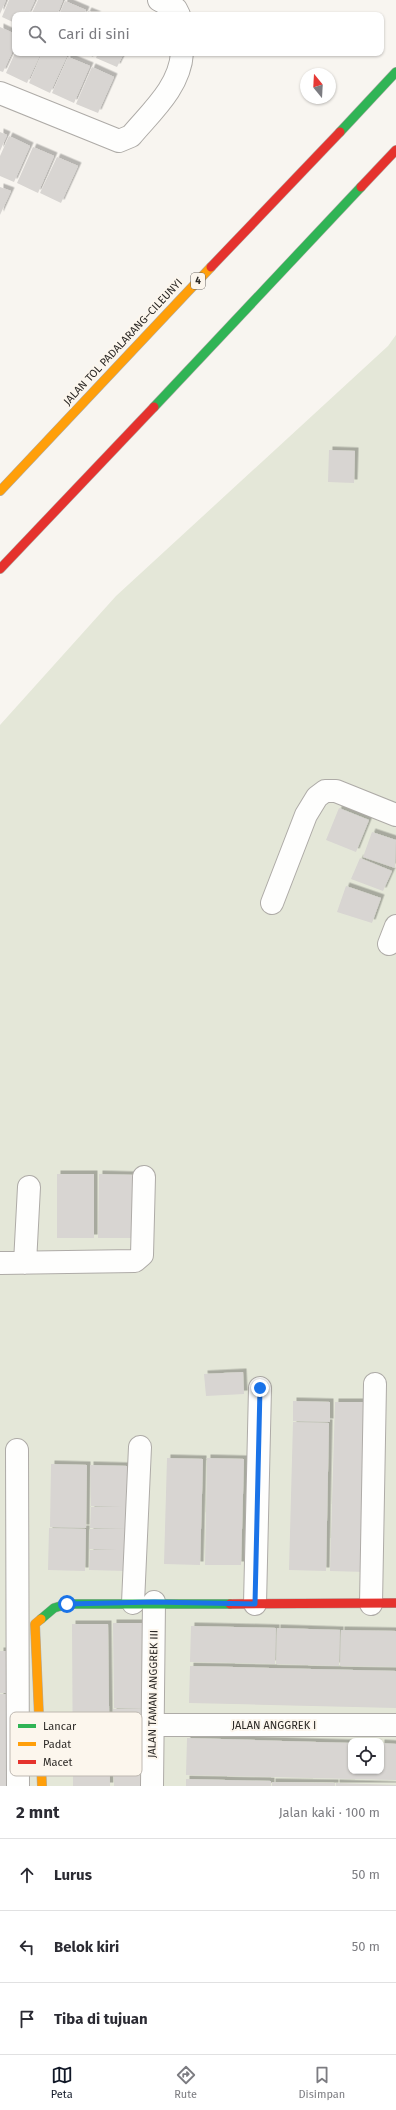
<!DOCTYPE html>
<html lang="id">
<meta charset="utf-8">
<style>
:root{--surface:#fff;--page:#f7f7f7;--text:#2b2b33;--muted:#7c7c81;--line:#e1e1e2;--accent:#111827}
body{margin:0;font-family:"Fira Sans",sans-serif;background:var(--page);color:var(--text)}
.controls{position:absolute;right:12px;bottom:12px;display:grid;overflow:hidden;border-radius:8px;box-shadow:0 1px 3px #0004}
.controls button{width:36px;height:36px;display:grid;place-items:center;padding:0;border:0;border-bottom:1px solid var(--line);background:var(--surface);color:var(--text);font:20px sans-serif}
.compass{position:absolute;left:300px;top:68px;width:36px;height:36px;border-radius:50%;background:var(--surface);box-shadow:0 1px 3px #0004;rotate:342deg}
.stop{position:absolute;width:12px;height:12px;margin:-9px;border:3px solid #1a73e8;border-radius:50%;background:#fff}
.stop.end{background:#1a73e8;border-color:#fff;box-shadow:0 1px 4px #0008}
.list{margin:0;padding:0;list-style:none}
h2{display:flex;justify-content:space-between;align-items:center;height:52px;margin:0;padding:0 16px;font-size:17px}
h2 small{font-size:13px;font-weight:400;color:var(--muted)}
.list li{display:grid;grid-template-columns:26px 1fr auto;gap:12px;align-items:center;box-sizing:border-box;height:72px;padding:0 16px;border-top:1px solid var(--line)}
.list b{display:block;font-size:15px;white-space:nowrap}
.list em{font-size:13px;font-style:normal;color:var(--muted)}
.icon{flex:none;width:22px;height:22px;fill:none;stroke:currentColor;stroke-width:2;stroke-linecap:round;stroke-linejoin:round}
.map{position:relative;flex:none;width:396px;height:1786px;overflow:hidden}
.search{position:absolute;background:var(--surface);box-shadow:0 1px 3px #0004;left:12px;right:12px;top:12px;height:44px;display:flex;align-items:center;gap:10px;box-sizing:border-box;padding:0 14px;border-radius:8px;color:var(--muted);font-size:15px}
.sheet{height:268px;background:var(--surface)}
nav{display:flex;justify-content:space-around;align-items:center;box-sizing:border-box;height:56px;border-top:1px solid var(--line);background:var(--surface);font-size:11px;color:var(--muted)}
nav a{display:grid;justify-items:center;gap:2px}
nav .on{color:var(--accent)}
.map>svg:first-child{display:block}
.green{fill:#e4e7d8;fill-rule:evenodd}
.building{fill:#d8d5d2;filter:url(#shadow)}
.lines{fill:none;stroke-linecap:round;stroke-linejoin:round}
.street-casing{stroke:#aeaba7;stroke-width:24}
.fast-casing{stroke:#aeaba7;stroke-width:10}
.slow-casing{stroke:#aeaba7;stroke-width:10}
.jam-casing{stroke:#aeaba7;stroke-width:10}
.street{stroke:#fefefd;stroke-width:22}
.fast{stroke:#30b455;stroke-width:9}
.slow{stroke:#ff9f0a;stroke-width:9}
.jam{stroke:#e5322d;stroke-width:9}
.route{stroke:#1a73e8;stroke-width:5}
.labels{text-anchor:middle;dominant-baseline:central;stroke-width:4;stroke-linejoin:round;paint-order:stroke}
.shield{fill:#fcf6ed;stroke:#6a6662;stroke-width:1}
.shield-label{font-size:10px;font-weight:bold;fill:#2c2926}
.street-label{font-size:11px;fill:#2c2926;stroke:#fcf6ed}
.key{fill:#fcf6ed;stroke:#beb8b1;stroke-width:1}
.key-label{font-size:11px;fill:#2c2926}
</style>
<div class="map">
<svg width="396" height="1786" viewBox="0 0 396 1786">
<defs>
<filter id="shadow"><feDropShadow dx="3.5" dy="-3.5" stdDeviation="0" flood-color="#0004"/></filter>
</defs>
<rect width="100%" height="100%" fill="#f8f5f0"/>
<!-- green -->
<path class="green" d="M396,335V1786H0V725L116,596L388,346ZM351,1741H381V1771H351Z"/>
<!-- building -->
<path class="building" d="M0,0H6L0,14Z
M9,0H35L28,15H15V23L2,17Z
M38,0H63L57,15H31Z
M65,1L86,10L84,15H59Z
M88,11L98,15H86Z
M0,27L15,34V46L3,72L0,71Z
M15,53H41L27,83L6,73Z
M42,53H59L67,56L50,93L29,83Z
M85,53H95L93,57Z
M98,53H124L117,67L96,58Z
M68,57L90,66L74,103L52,93Z
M92,67L114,77L98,113L76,104Z
M0,132L7,135L0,151Z
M9,136L30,146L14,182L0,176V156Z
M33,147L54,156L38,193L17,183Z
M57,157L78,166L61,203L40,193Z
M0,187L11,191L0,215Z
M329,450L355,451L354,483L328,482Z
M339,808L369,820L356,852L326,840Z
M372,832L396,840L395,868L363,857Z
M360,858L392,871L383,891L351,879Z
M346,886L381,898L372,923L337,912Z
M57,1174H94V1238H57Z
M99,1174L135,1175V1238H98Z
M243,1372L244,1394L206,1396L204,1374Z
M293,1401L330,1402V1422L293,1421Z
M335,1402H371L367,1572L330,1571Z
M293,1422L329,1423L326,1571L289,1570Z
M167,1458L203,1459L200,1565L164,1564Z
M207,1458L244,1459L241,1565H205Z
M51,1464L87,1465L86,1528L50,1527Z
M90,1465L127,1466V1529L90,1528L91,1507H121L91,1506Z
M49,1528L86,1529L85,1571L48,1570Z
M90,1529H127L126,1571L89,1570L90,1550H116L89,1549Z
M113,1623H150V1708H114Z
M72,1624H108L110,1786H73Z
M191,1626L276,1628L275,1664L190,1662Z
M277,1628L340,1630L339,1666L276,1664Z
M341,1630L396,1631V1667L340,1666Z
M0,1651H11V1693H0Z
M190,1666L396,1671V1708L189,1703Z
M0,1694H10V1786H0Z
M150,1708L151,1786H114L113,1709Z
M187,1738L351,1743V1771H381V1743L396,1744V1780L186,1775Z
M186,1779L271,1781V1786H186Z
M272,1782L335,1783V1786H272Z
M336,1783L396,1785V1786H336Z"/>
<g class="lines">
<!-- street casing -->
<g class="street-casing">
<path id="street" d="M159,0L176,9L179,15
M0,93L119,141L131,136C151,112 180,87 182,53
M272,903L306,815L317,797L325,791H336L396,815
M389,944L396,926
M0,1263L135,1261L142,1255L144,1177
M25,1263L29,1187
M17,1450L18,1786
M133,1603L140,1447
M255,1604L260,1388
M371,1604L375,1384
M152,1725H396
M152,1786L154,1602"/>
</g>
<!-- fast casing -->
<g class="fast-casing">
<path id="fast" d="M340,132L396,72
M154,407L361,187
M41,1619L54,1608L67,1604H230"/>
</g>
<!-- slow casing -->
<g class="slow-casing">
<path id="slow" d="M0,491L211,267
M41,1619L35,1624L42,1786"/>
</g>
<!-- jam casing -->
<g class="jam-casing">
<path id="jam" d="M361,187L396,150
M211,267L340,132
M0,569L154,407
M230,1604L396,1603"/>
</g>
<!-- street -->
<use href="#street" class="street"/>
<!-- fast -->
<use href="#fast" class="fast"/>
<!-- slow -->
<use href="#slow" class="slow"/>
<!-- jam -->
<use href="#jam" class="jam"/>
</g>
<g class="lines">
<!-- route -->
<path class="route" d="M67,1604L154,1602L255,1604L260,1388"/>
</g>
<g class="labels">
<!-- shield labels -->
<rect class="shield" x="191" y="273" width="14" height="16" rx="3"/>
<g class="shield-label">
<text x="198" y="281">4</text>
</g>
<!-- street labels -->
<g class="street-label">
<text transform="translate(123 342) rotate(-47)">JALAN TOL PADALARANG–CILEUNYI</text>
<text transform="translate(153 1694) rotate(-89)">JALAN TAMAN ANGGREK III</text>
<text x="274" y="1725">JALAN ANGGREK I</text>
</g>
</g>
<!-- legend -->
<rect x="10" y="1712" width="132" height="64" rx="6" class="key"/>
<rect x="18" y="1724" width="18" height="4" fill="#30b455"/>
<rect x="18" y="1742" width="18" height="4" fill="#ff9f0a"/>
<rect x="18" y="1760" width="18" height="4" fill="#e5322d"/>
<g class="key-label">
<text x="43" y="1730">Lancar</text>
<text x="43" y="1748">Padat</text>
<text x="43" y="1766">Macet</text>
</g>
</svg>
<div class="controls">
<button><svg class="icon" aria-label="locate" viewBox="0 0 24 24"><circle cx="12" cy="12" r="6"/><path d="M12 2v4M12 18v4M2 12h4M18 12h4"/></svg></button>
</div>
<svg class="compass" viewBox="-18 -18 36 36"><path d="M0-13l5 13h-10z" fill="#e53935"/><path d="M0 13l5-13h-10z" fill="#7c7c81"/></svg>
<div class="stop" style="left:67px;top:1604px"></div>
<div class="stop end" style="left:260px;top:1388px"></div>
<div class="search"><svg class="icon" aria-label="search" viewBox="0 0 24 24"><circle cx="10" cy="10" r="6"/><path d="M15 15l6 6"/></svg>Cari di sini</div>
</div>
<section class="sheet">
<h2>2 mnt<small>Jalan kaki · 100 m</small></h2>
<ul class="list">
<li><svg class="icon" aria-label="ahead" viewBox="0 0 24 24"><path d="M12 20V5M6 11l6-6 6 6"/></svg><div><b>Lurus</b></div><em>50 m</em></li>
<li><svg class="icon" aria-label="left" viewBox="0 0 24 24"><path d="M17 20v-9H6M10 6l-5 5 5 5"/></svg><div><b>Belok kiri</b></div><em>50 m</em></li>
<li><svg class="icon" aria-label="arrive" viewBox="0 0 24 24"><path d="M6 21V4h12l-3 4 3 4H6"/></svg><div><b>Tiba di tujuan</b></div></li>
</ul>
</section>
<nav>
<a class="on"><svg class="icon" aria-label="map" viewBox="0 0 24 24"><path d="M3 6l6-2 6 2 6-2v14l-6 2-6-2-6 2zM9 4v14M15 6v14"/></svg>Peta</a>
<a><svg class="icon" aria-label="directions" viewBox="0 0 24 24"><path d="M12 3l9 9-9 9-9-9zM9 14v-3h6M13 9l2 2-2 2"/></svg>Rute</a>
<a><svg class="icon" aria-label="saved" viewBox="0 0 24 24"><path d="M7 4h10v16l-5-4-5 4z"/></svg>Disimpan</a>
</nav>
